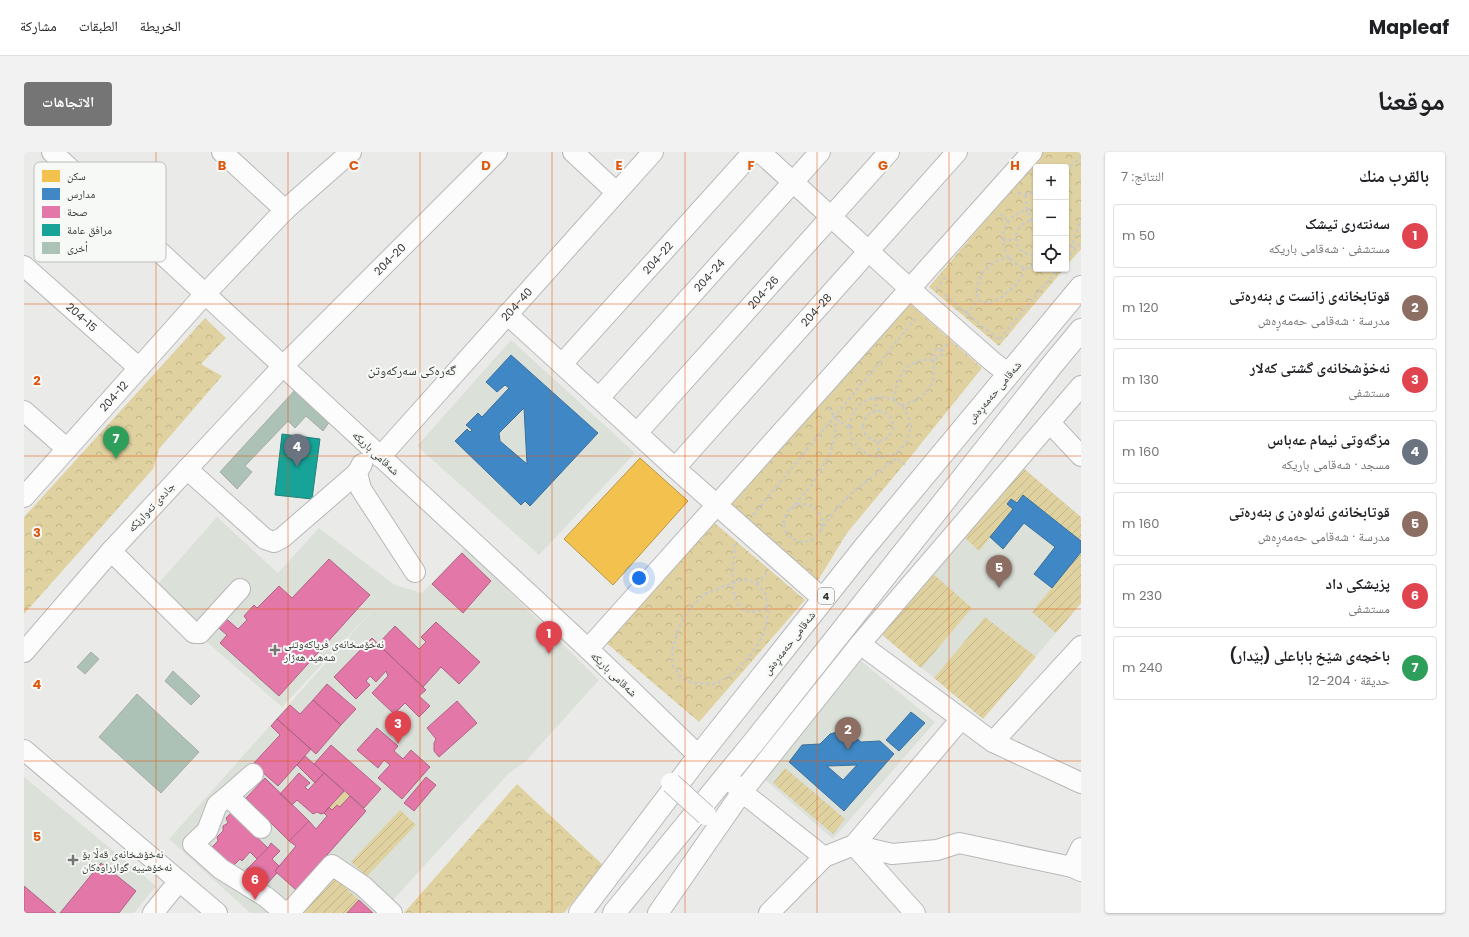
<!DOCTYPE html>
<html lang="ar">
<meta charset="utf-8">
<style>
:root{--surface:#fff;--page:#f2f2f2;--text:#202124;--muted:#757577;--line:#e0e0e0;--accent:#747574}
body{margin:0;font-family:Poppins,"Noto Naskh Arabic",sans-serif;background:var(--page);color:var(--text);direction:rtl}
.controls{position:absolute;right:12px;top:12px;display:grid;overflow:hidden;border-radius:4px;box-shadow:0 1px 3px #0004}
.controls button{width:36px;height:36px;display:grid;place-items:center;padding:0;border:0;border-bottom:1px solid var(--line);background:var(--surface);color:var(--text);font:20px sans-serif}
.you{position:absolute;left:615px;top:426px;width:14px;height:14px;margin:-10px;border:3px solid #fff;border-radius:50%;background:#1a73e8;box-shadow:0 0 0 6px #1a73e833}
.badge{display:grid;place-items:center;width:26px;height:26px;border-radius:50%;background:var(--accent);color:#fff;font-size:13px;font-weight:700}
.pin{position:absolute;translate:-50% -33px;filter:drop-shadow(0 1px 2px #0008)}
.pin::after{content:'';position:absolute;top:21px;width:14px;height:12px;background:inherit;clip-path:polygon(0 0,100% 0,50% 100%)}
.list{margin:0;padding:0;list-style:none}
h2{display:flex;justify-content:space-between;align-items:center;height:52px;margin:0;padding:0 16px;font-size:17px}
h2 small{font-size:13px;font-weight:400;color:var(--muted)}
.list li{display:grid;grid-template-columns:26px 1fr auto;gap:12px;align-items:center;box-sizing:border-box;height:64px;margin:0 8px 8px;padding:0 8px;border:1px solid var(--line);border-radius:4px}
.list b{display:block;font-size:15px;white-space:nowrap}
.list p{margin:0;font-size:13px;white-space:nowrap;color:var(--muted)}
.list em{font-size:13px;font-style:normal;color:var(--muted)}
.icon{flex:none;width:22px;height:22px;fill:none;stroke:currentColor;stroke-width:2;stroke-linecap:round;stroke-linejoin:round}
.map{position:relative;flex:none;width:1057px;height:761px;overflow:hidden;direction:ltr;border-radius:4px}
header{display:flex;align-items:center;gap:24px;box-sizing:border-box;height:56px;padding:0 20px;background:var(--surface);border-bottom:1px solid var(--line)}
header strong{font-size:19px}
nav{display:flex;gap:22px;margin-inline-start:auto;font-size:14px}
.intro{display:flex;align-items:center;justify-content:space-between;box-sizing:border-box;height:96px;padding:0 24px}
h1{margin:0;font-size:28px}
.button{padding:10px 18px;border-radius:4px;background:var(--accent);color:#fff;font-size:14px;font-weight:700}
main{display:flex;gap:24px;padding:0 24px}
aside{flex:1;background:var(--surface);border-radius:4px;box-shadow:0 1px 3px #0004}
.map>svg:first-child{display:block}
.built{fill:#dbe0d9}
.park{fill:url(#park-crowns)}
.garden{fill:url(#garden-furrows)}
.homes{fill:#f2c14e;stroke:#b99746}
.schools{fill:#3f88c5;stroke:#3c6f9a;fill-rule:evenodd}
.health{fill:#e377a8;stroke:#af6486}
.public{fill:#17a398;stroke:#20827a}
.building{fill:#acc2b6;stroke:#aaaba9}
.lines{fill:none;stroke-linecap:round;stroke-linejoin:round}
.minor-casing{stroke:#b7b8b7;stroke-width:22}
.highway-casing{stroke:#b7b8b7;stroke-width:24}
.path{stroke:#c9c9c9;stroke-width:2.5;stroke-dasharray:3 3;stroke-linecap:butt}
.minor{stroke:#fcfcfc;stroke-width:20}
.highway{stroke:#fcfcfc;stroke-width:22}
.minor-bridge-casing{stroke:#b7b8b7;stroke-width:22;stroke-linecap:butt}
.minor-bridge{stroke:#fcfcfc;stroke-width:20}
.grid{fill:none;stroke:#df570e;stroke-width:1;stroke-opacity:0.55}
.poi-dot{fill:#747574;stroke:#f6f9f5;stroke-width:1.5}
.labels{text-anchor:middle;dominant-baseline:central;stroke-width:4;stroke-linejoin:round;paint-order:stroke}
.shield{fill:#f6f9f5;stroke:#6f706f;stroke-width:1}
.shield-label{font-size:10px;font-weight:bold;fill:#353635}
.street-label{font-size:11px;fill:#353635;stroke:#f6f9f5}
.poi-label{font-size:11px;fill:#353635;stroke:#f6f9f5;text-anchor:start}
.quarter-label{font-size:13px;fill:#353635;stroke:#f6f9f5}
.key{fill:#f6f9f5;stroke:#bcbebb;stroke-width:1}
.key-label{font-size:11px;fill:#353635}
.grid-label{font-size:13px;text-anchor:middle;font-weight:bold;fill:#df570e;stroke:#f6f9f5;stroke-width:4;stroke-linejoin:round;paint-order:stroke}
</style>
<header>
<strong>Mapleaf</strong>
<nav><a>الخريطة</a><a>الطبقات</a><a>مشاركة</a></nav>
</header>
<div class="intro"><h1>موقعنا</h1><a class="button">الاتجاهات</a></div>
<main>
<aside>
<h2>بالقرب منك<small>النتائج: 7</small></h2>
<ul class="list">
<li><span class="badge" style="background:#e0444e">1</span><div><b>سەنتەری تیشک</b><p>مستشفى · شەقامی باریکە</p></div><em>50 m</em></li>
<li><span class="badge" style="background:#8d6e63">2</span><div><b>قوتابخانەی زانست ی بنەرەتی</b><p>مدرسة · شەقامی حەمەڕەش</p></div><em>120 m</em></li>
<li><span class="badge" style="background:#e0444e">3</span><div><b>نەخۆشخانەی گشتی کەلار</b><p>مستشفى</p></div><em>130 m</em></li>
<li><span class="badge" style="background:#6b7280">4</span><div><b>مزگەوتی ئیمام عەباس</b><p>مسجد · شەقامی باریکە</p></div><em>160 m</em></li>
<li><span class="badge" style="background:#8d6e63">5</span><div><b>قوتابخانەی ئەلوەن ی بنەرەتی</b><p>مدرسة · شەقامی حەمەڕەش</p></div><em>160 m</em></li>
<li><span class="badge" style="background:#e0444e">6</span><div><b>پزیشکی داد</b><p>مستشفى</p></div><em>230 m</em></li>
<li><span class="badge" style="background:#2e9e5b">7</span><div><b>باخچەی شێخ باباعلی (بێدار)</b><p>حديقة · 204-12</p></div><em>240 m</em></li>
</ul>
</aside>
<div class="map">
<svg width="1057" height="761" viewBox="0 0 1057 761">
<defs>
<pattern id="park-crowns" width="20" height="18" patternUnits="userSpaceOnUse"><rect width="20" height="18" fill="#e0d2a0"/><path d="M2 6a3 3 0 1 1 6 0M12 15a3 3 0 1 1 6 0" fill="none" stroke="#c1b58a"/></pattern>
<pattern id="garden-furrows" width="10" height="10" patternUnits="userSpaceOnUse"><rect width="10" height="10" fill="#e0d2a0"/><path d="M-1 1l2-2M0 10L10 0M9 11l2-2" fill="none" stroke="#c1b58a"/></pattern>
</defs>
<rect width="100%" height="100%" fill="#eaebe9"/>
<!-- built -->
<path class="built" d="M487,188L611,301L515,403L393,294Z
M998,315L1057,365V451L959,567L855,480Z
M193,365L254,421L295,376L371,433L398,441L441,396L575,528L501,610L485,621L357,761H226L145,687L357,449L258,555L126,441Z
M836,508L911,570L809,687L739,626Z
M0,625L132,734L110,761H0Z"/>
<!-- park -->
<path class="park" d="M1019,0H1057V97L1042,114V15H1012V117H1040L975,194L905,135Z
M884,150L958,216L892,298L823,381L793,430L703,350Z
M181,166L202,186L177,212L198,224L135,297L129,317L0,462V365Z
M686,367L781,448L675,570L580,489Z
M493,632L579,713L540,761H380Z"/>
<!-- garden -->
<path class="garden" d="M998,315L1057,365V389L999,343L993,351L987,347L983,352L989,357L955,399L938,383Z
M1057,400V451L1032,481L1008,460Z
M907,420L948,456L897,516L855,480Z
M961,465L1012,505L959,567L910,526Z
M761,616L821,667L809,682L749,631Z
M320,639L326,644L316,655L313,653L308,658L305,655Z
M376,658L392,673L343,724L327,710Z
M307,722L335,748L323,761H280L276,757Z"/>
<!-- homes -->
<path class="homes" d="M616,306L664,349L589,433L540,387Z"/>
<!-- schools -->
<path class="schools" d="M487,203L574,281L506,354L501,349L497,353L431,289L443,277L446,280L448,278L442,273L454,261L458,265L485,236L481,233L473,240L462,230ZM500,256L503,312L476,289L475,281Z
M999,343L1057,389V400L1028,436L1010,422L1031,395L1000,371L979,397L966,385L989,357L983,352L987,347L993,351Z
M887,560L901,571L875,599L862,588Z
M817,579L827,582L837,590L856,589L870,602L820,659L765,610L778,593L796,592L806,582ZM833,613L819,628L803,614Z"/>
<!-- health -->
<path class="health" d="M438,401L467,429L439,461L408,432Z
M305,407L346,443L255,544L196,491L203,483L190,472L198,463L214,477L223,468L220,464L230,453L233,456L255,434L268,446Z
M412,470L456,510L435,532L417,515L399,535L354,492L371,474L395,497L402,490L397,485Z
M348,486L402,538L395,544L406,554L395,565L381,551L370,562L348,541L364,524L362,519L352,530L346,524L342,529L346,533L332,547L310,525Z
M303,532L332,557L317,573L289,548Z
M289,548L317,573L292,602L253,567L266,553L276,562Z
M433,549L453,571L415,605L410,599V591L412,587L403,576Z
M253,567L287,597L254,634L229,612L256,583L247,574Z
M353,576L374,594L370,599L379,607L387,598L406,615L378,647L354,626L366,613L360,608L354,616L333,598Z
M307,593L357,637L340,656L290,612Z
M281,604L300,621L291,631L273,613Z
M275,621L286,631L281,635L284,638L300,621L320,639L300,661L297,662L293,660L289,662L273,648L268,653L256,642Z
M402,625L412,633L390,659L380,651Z
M241,626L285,669L265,689L222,646Z
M326,644L342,659L272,738L251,719L272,694L265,689L285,669L292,677L303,664L300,661L305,655L308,658L313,653L316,655Z
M207,661L244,696L233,707L226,700L218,709L216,707L209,714L188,695L194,689L193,685L199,679V674L204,671L202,666Z
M247,691L256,699L248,707L255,714L251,719L253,721L241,734L222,718L244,696Z
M77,711L112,739L95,761H36Z
M0,734L32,761H0Z
M335,748L349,761H323Z"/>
<!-- public -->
<path class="public" d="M258,282L296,287L288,347L251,343Z"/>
<!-- building -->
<path class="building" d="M271,238L306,269L299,279L282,264L271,276L264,269L221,314L228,320L213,337L196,320Z
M67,500L75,507L61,522L53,515Z
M149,519L176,544L167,553L141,529Z
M113,542L175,600L137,641L75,585Z"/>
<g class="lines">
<!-- minor casing -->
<g class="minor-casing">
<g id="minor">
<path d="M28,0C205,166 385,330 563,496C601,532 638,568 675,604"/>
<path d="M198,0L261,58"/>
<path d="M549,0L592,40"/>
<path d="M736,0L886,137L969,210L985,222"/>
<path id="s1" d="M0,114L115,216"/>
<path d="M483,162L651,316L790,439L801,446"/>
<path id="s2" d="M538,212L729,0"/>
<path id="s3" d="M575,246L796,0"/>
<path d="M0,259L43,297"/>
<path d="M1026,271L1057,304"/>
<path id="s4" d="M613,281L865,0"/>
<path id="s5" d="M356,305L629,0"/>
<path d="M338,312L333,321L337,337L391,420"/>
<path id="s6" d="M651,316L933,0"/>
<path d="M163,317L241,387L250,390L258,386L333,321"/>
<path id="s7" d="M0,345L180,143L261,58L327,0"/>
<path d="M87,399L170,481H176L216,437"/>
<path d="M836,492L969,590L1057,631"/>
<path d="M564,497L1008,0"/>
<path id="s8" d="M0,500L87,399L259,214L473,0"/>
<path d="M969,590L1057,494"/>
<path d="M0,598L193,761"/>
<path d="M709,631L718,640L800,705"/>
<path d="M204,644L229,622"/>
<path d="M237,676L204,644L193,653L183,679L169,692L197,717L242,745L261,761"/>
<path d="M1057,696L1048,715L1057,719"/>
<path d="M129,761L155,729"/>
<path d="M265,761L308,713L339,734L368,761"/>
<path d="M634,761L718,640L836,492L1057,234"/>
<path d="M745,761L800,705L830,693L868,702L913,698L935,691L1048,715"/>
<path d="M891,761L830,693L937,567"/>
</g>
</g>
<!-- highway casing -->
<g class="highway-casing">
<path id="highway" d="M556,761L675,604L840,396L1057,135
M590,761L730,590L1028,213L1057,178"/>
</g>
<!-- path -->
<path class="path" d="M1042,18L1057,5
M994,41L1002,43L1012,38
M1002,43L1003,57L1008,69
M1012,57C966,57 970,120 1012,116
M976,62L984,69
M1012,69C987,66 984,104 1012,103
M979,88H992
M1042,89L1051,97
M1051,97L1049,88L1057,67
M986,106C968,107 952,122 953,141C953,144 953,146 956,149C967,158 990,136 996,127C999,124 999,119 1000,115
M1042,108L1057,90
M1007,116L1010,103
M914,137L913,136L923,123
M921,143L975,188L1034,117
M942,162L955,148
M918,199L924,191
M826 275a30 30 0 1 1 60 0a30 30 0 1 1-60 0Z
M850,246L853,259
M870,248C871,232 880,210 899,208C909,207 911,210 919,202L916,197H912C908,206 910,214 910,223C908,241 893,248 877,254
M839 274a15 15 0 1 1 30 0a15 15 0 1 1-30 0Z
M812,267L826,276
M854,290L855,304
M760 371a19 19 0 1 1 38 0a19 19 0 1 1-38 0Z
M767,357L787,334L805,304L811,285L812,267L804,254
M729,363L893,165
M796,379C807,364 818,348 833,337C846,326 860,317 872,306L883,314
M711,392C710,408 702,453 722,459C729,461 737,458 744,456
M721,427L733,432L741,441L744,460L740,482L726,504L711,520L692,532L669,531L658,527L648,512L649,496L655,475L666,456L681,442L706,432Z
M733,432L743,420"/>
<!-- minor -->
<use href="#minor" class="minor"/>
<!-- highway -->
<use href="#highway" class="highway"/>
<!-- minor-bridge casing -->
<g class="minor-bridge-casing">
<path id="minor-bridge" d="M647,631L682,663"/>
</g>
<!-- minor-bridge -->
<use href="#minor-bridge" class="minor-bridge"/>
</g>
<!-- grid -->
<path class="grid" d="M132,0V761M264,0V761M396,0V761M528,0V761M661,0V761M793,0V761M925,0V761M0,152H1057M0,304H1057M0,457H1057M0,609H1057"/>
<!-- markers -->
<g class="poi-dot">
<path d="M249 492h4v4h4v4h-4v4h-4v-4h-4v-4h4z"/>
<path d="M47 702h4v4h4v4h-4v4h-4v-4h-4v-4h4z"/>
</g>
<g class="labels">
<!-- shield labels -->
<rect class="shield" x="794" y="436" width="16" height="16" rx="3"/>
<g class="shield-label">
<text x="802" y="444">4</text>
</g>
<!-- street labels -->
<g class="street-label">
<text stroke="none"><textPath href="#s2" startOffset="143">204-22</textPath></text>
<text stroke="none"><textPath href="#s8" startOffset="537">204-20</textPath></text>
<text stroke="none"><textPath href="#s3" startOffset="165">204-24</textPath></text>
<text stroke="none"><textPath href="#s4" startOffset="189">204-26</textPath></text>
<text stroke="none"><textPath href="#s5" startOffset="205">204-40</textPath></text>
<text stroke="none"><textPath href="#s6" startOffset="212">204-28</textPath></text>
<text stroke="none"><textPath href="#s1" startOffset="77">204-15</textPath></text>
<text transform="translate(970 240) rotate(-50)">شەقامی حەمەڕەش</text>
<text stroke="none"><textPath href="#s7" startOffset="135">204-12</textPath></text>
<text transform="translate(352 301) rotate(43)">شەقامی باریکە</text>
<text transform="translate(127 355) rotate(-47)">جادەی تەوارێکە</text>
<text transform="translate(765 491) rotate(-52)">شەقامی حەمەڕەش</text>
<text transform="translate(590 522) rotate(44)">شەقامی باریکە</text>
</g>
<!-- poi labels -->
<g class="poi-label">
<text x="260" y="492">نەخۆسخانەی فریاکەوتنی<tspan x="260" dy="13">شەهید هەژار</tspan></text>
<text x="58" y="702">نەخۆشخانەی قەڵا بۆ<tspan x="58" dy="13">نەخۆشییە گوازراوەکان</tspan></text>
</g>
<!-- quarter labels -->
<g class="quarter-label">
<text x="388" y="218">گەرەکی سەرکەوتن</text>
</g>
</g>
<!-- legend -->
<rect x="10" y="10" width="132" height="100" rx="6" class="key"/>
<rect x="18" y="18" width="18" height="12" fill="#f2c14e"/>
<rect x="18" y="36" width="18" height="12" fill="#3f88c5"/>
<rect x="18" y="54" width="18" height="12" fill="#e377a8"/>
<rect x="18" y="72" width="18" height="12" fill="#17a398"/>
<rect x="18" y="90" width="18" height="12" fill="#acc2b6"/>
<g class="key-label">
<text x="43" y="28">سكن</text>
<text x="43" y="46">مدارس</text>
<text x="43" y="64">صحة</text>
<text x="43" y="82">مرافق عامة</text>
<text x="43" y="100">أخرى</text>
</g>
<g class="grid-label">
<text x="198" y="18">B</text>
<text x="330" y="18">C</text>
<text x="462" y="18">D</text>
<text x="595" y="18">E</text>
<text x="727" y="18">F</text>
<text x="859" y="18">G</text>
<text x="991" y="18">H</text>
<text x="13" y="233">2</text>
<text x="13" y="385">3</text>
<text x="13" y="537">4</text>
<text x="13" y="689">5</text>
</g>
</svg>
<div class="controls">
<button>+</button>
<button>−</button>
<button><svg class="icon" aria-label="locate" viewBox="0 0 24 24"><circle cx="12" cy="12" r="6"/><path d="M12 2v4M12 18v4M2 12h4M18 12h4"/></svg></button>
</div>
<div class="you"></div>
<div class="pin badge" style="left:525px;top:502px;background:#e0444e">1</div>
<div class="pin badge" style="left:824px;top:598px;background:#8d6e63">2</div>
<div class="pin badge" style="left:374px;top:592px;background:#e0444e">3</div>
<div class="pin badge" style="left:273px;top:315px;background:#6b7280">4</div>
<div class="pin badge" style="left:975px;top:436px;background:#8d6e63">5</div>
<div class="pin badge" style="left:231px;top:748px;background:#e0444e">6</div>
<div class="pin badge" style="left:92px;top:307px;background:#2e9e5b">7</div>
</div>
</main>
